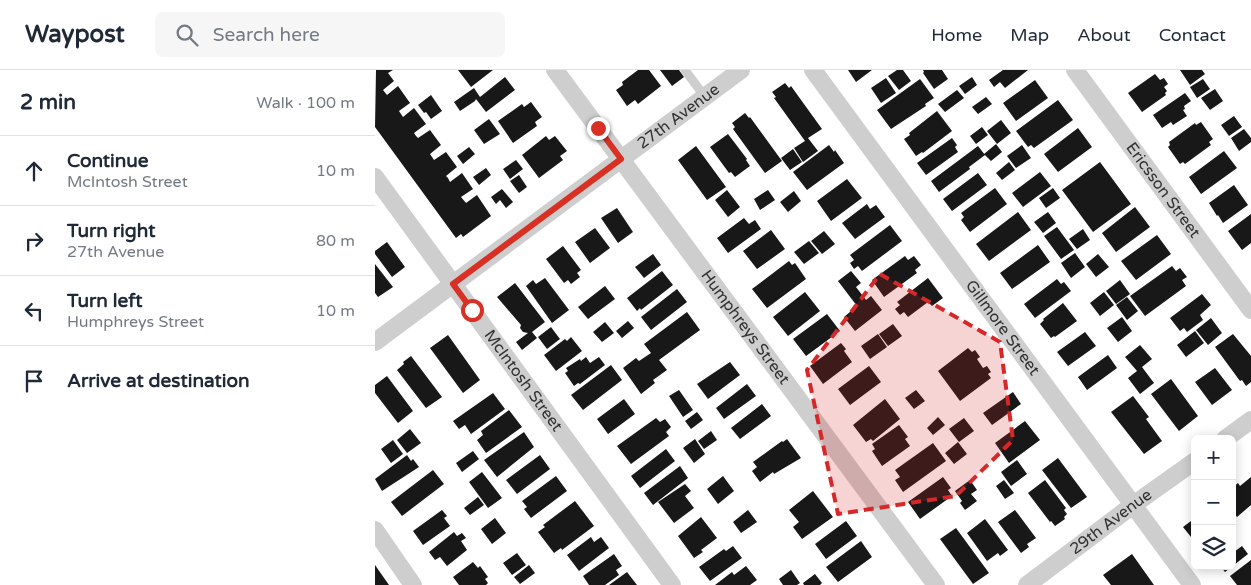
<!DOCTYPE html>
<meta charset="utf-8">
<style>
:root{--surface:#fff;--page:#f6f6f7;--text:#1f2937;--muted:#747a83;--line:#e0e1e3}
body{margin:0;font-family:"Varela Round",sans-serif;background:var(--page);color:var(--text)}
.controls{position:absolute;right:15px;bottom:15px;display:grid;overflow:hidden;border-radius:8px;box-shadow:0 2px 12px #0003}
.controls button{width:45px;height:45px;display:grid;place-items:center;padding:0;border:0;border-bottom:1px solid var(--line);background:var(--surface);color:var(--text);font:25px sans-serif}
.stop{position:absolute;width:15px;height:15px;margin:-11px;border:4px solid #d93025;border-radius:50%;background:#fff}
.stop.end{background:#d93025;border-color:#fff;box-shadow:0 1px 5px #0008}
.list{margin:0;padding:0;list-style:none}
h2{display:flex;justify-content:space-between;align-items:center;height:65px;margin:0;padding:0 20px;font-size:21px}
h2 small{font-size:16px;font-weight:400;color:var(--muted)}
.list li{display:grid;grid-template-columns:32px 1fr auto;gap:15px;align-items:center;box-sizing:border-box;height:70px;padding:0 20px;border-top:1px solid var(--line)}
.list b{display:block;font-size:19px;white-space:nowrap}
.list p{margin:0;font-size:16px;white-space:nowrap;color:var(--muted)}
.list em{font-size:16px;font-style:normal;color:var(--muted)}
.icon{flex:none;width:28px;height:28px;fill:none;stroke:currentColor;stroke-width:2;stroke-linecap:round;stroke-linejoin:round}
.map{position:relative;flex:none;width:876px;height:515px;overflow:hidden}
header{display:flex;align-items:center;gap:30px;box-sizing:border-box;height:70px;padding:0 25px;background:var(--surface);border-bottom:1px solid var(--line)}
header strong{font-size:24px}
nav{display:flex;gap:28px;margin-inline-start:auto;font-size:18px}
.search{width:350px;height:45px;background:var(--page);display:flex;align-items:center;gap:12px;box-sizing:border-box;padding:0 18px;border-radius:8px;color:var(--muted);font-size:19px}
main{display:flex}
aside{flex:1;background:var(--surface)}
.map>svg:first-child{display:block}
.building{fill:#181818}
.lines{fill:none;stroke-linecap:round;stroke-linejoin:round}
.service{stroke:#cecece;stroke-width:9}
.minor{stroke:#cecece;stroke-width:18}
.route{stroke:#d93025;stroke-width:6}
.marked{fill:#d62828;fill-opacity:0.2;stroke:#d62828;stroke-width:4;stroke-dasharray:10 6;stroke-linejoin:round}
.labels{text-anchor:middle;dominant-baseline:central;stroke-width:5;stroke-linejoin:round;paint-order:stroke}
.street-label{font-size:16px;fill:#313131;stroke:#fff}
</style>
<header>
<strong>Waypost</strong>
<div class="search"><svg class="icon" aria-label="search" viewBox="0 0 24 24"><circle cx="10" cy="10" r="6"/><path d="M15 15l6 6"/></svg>Search here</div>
<nav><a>Home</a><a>Map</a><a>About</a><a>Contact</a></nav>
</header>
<main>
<aside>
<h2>2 min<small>Walk · 100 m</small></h2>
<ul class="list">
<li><svg class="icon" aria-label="ahead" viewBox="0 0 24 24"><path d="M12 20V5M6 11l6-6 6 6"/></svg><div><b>Continue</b><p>McIntosh Street</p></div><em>10 m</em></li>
<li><svg class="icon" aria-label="right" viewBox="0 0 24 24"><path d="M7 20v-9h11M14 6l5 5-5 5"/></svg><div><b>Turn right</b><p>27th Avenue</p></div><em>80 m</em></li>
<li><svg class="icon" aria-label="left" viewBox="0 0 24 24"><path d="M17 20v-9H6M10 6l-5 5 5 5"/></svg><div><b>Turn left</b><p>Humphreys Street</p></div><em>10 m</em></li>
<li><svg class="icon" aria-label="arrive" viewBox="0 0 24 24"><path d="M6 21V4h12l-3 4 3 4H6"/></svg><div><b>Arrive at destination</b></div></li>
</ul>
</aside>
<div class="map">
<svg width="876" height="515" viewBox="0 0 876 515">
<rect width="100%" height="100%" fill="#fff"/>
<!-- building -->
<path class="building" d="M1,0H18L13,3L19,11L8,20L12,25L23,16L35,33L24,41L28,47L39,38L51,54L39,63L41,66L43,68L55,60L66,75L55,84L59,90L71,82L82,97L71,106L73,108L75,112L87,103L98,119L86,127L91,133L102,125L116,146L88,167L86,164L81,168L0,57Z
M83,0H118L96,17Z
M263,0H274L286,16L263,34L260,30L252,36L241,20L248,15L247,12Z
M285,0H304L309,7L297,16Z
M473,0H497L481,12Z
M522,0H528L536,11L524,20L513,6Z
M548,0H567L573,9L559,19L548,3L549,2Z
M628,0H653L630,18L625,12L619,17L614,10Z
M805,0H827L830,4L815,15Z
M780,4L785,10L789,8L793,14L789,17L792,21L790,23L791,25L767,42L753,23Z
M130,7L140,20L111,42L101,29L100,31L85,41L79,32L99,18L105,27Z
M597,7L602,15L590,24L584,16Z
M511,8L521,23L506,33L496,18Z
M545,9L559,28L550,34L551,36L516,59L502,40Z
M828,9L835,19L822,28L815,17Z
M660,10L673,28L641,51L628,33Z
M410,13L414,18L416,16L447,59L433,68L443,81L428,92L419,78L430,71L399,28L401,27L397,22Z
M840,19L848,31L835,40L826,28Z
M582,20L589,28L570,42L563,34Z
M810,23L816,31L809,36L810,39L808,40L812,46L798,55L796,52L787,58L778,45Z
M56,25L67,41L56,49L51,42L49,43L43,35Z
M611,27L617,34L603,44L597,37Z
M683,30L698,50L659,78L656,75L653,77L641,61Z
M156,32L167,47L160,52L162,56L138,73L123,51L147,34L149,37Z
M562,41L577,61L548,83L547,82L541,86L529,69L535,65L534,63Z
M370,43L374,48L375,47L407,91L390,103L358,59L360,57L357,53Z
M859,46L867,57L854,66L846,55Z
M114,49L125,64L109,74L99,60Z
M626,50L636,63L622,74L612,61Z
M826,52L838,69L834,72L836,75L810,94L808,92L805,94L793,77L795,75L794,72L820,53L821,55Z
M607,57L613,65L601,74L595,66Z
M703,58L717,77L683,102L669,84Z
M869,59L876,68V72L864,81L856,68Z
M353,64L372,89L371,90L375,96L360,107L356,102L354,103L335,77Z
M171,66L174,70L180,66L192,81L185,86L188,90L164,108L147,85Z
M577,68L582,75L580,77L583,82L551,105L542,93Z
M621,74L627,82L616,91L609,84Z
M454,75L459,82L460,80L469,93L432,120L418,102Z
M647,75L656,88L641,98L632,86Z
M321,76L351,117L332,130L303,90Z
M603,76L610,85L594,97L595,99L564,122L556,111Z
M94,77L100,84L88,94L82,86Z
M418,79L427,92L415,100L406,88Z
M849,81L862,98L826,124L814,107Z
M141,90L148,99L135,109L128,99Z
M634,92L640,100L627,110L621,103Z
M725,92L756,134L718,162L687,120Z
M111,98L116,105L104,115L98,107Z
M665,102L676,116L648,137L637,123Z
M603,103L612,115L577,141L568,129Z
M144,105L152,117L144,123L135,111Z
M472,109L487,128L456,151L442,131Z
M859,115L873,135L848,153L843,145L842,146L834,133Z
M620,118L632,134L595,162L586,150L589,147L586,143Z
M678,118L685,128L671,138L664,128Z
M127,119L138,132L131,138L125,130L121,134L116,127Z
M352,120L365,137L353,147L340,130Z
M393,120L400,130L385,140L379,129Z
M419,121L426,131L413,142L405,132Z
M492,134L495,139L501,135L510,147L480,169L467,153Z
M760,137L775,157L741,182L727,163Z
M242,138L258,162L243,173L226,148Z
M643,142L656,160L614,191L601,174Z
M673,142L681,153L668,163L659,152Z
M876,144V173L867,180L853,161Z
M369,148L374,154L380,150L386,159L353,183L342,168Z
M515,155L527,171L487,201L483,196L479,199L475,193L479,190L475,185Z
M682,157L699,180L686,189L669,166Z
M220,158L235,178L215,193L200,172Z
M708,159L715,170L702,179L694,169Z
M396,160L410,179L382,199L368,181Z
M449,161L460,174L447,184L436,171Z
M782,165L796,184L761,210L746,191Z
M434,171L444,183L429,194L419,182Z
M12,172L30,197L17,207L0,184V181Z
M663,175L675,192L637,219L625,203Z
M188,176L206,200L202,203L205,207L196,214L193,210L189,213L171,189Z
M700,183L710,197L696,208L686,193Z
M278,184L286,195L269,208L260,197Z
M723,184L734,197L721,207L711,194Z
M530,186L533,190L539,186L546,195L540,200L542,203L509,227L497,210Z
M414,191L417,195L420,193L431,209L392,238L377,219Z
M0,194L18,217L3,227L0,223Z
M797,196L801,201L805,198L812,207L807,210L811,216L770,246L755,226Z
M287,201L298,215L266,240L265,238L262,241L252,228Z
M476,201L486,213L481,217L491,230L496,226L507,240L480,261L469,247L482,236L463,211Z
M170,208L194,240L177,253L151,216L158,210L161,214Z
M553,208L568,228L557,236L553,232L533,247L529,242L525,245L520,239L525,235L522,232Z
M682,209L686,214L689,212L696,221L660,248L649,234Z
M745,210L755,224L741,234L731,221Z
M140,213L170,252L157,262L162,268L147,280L141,272L153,263L148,262L145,258L146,255L122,227Z
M230,216L240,229L213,249L203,237Z
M302,219L312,232L276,260L266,247Z
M430,222L445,241L413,266L398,247Z
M729,222L739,235L725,246L715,233Z
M827,224L836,235L825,245L828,250L812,262L809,258L805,261L795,248Z
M752,227L763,241L752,250L741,235Z
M688,233L702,251L680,267L679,266L676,268L665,254L669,250L668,249Z
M312,242L325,260L284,290L292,300L278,310L280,313L266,324L248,298L261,288L264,291L276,283L269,274Z
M452,244L465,261L431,286L418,269Z
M747,247L757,261L743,272L732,258Z
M836,248L847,263L833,275L821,260Z
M253,251L259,258L247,268L241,261Z
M230,252L239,263L227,272L218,262Z
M518,254L527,266L513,276L504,264Z
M176,257L185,269L172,279L163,267Z
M820,261L829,273L811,287L802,275Z
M710,262L721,276L693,296L682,282Z
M503,264L512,277L495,289L486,276Z
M858,264L876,286V312L871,316L867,310L865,311L840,277Z
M73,265L105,310L88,323L55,278Z
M196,267L207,281L181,301L169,285L190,269L192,271Z
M466,273L471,279L469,281L477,292L448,314L435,296Z
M765,275L777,289L767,297L779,313L765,324L753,308L762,301L750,287Z
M593,278L597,282L600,280L605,287L602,289L608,298L612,296L616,302L613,304L616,308L585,331L563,301Z
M733,285L742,298L712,320L703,307Z
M36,286L67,327L51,338L22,300L29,294L28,292Z
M211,287L215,293L224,287L230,295L205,314L203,313L199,316L190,303L193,301L191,298L205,289L206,291Z
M355,292L365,305L333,329L322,314Z
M236,295L247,310L208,340L196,325Z
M494,296L506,312L475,335L463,319Z
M840,298L857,320L837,335L820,312Z
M12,306L38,341L23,353L0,323V315Z
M796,309L823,346L804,361L776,324Z
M372,314L381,326L349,349L341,338Z
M304,320L318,340L308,347L294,326Z
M541,320L550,331L539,339L530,328Z
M638,322L646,334L617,355L608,343Z
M118,323L130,339L96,364L90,355L84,359L78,351Z
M758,326L774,347L771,349L787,371L769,384L736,342Z
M249,329L260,344L233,364L222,349Z
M510,329L525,349L498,371L496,369L491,372L478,355Z
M387,334L396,346L365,369L356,358Z
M134,340L147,357L111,383L102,370L108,365L106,361Z
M322,342L328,350L316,359L310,351Z
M563,347L570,355L558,365L552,358Z
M281,348L285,352L290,349L296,357L291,362L294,366L256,394L242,376Z
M589,348L599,361L584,372L574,359Z
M650,351L665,370L634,393L620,373Z
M524,355L533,367L530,369L535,376L507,396L497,381L500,379L497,374Z
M35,359L46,373L32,383L22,370Z
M336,361L342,370L329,379L323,371Z
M149,362L159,377L122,407L109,390Z
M320,369L330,384L319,393L308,378Z
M412,369L426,388L399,404L398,402L385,412L377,401L382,397L378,392L407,371L408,372Z
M18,370L28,384L16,393L6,379Z
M583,372L592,384L579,394L570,383Z
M558,373L571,391L528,422L520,410L525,407L520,400Z
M291,379L300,391L265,418L256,406Z
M98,381L104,389L87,402L81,393Z
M32,385L36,391L38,389L44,397L7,421L0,409Z
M165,385L175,399L142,424L131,410Z
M683,388L712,427L696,438L667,400Z
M642,390L652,404L636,416L626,402Z
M305,396L313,408L278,435L269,423Z
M58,400L69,414L27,446L16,432Z
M107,402L127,428L113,438L94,412Z
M181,406L192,421L156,448L149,439L152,437L147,431Z
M348,406L359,421L343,434L332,419Z
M568,407L576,418L573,420L577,426L545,449L533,432Z
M876,407V435L862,447L857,441V422L860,420L858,417L863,413L865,416Z
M595,410L602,420L596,424L602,431L590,440L585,433L587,431L580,421Z
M629,410L639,423L630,429L621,416Z
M670,410L691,438L689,440L692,444L689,447L690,449L680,456L676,451L675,452L653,423Z
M310,414L316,421L310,426L319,438L299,453L283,432Z
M438,421L458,447L427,469L418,457L424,452L414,440Z
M103,427L109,435L95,445L89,438Z
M200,431L219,456L187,480L186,478L179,483L163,462L170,457L168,455Z
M67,440L72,446L69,448L75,456L48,475L38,461Z
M373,440L382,452L366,463L358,452Z
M640,440L661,468L652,474L654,477L646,483L623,452Z
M326,447L342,468L326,480L328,482L319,488L303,466Z
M120,448L131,463L117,474L106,459Z
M820,448V472L808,457Z
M610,449L633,480L625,486L623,483L612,491L592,463Z
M471,451L482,466L451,489L440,474Z
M581,458L614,503L598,514L565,469Z
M79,462L82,466L87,463L91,468L86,471L92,480L72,496L65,487L60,490L54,482Z
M216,467L219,472L226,467L234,478L204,501L192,485Z
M486,471L497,487L463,512L451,497Z
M358,476L367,488L335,511L324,497L349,479L351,481Z
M867,476L873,484L850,502L845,496H857V480L859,482Z
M142,483L151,495L137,505L128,493Z
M239,484L247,496L241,500L244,505L230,515H214L208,506Z
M757,484L779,515H736L728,505Z
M876,490V515H862L855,506Z
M98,492L103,498L105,496L113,507L110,509L113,513L111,515H84L78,507Z
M0,495L14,515H0Z
M154,495L160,503L145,514L139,507Z
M371,496L382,510L375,515H340L357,502L359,505Z
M416,500L425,513L422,515H408L404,509Z
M252,502L262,515H234Z
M440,504L447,513L445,515H429L428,513Z"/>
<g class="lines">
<!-- service -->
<path class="service" d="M310,0L330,27"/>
<!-- minor -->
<g class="minor">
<path id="s1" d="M180,0L561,515"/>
<path id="s2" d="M438,0L817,515"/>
<path id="s3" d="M700,0L876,240"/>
<path id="s4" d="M0,107L297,515"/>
<path id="s5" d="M0,272L366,0"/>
<path d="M850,369L876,350"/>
<path d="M0,460L38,515"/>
<path id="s6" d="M652,515L758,435L820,391"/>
</g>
</g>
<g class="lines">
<!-- route -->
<path class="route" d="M97,240L78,214L246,89L223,58"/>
</g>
<!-- marked area -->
<path class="marked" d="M505,204L625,272L638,370L581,426L463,444L432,300Z"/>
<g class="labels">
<!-- street labels -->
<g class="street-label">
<text stroke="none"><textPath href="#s5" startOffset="378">27th Avenue</textPath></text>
<text stroke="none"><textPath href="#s3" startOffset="149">Ericsson Street</textPath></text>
<text stroke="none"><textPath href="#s1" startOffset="320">Humphreys Street</textPath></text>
<text stroke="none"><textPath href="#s2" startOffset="320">Gillmore Street</textPath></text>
<text stroke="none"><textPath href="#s4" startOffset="252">McIntosh Street</textPath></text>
<text stroke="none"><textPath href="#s6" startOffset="105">29th Avenue</textPath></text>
</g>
</g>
</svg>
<div class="controls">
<button>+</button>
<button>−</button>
<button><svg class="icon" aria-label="layers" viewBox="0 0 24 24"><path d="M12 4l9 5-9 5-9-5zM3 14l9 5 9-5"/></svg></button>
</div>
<div class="stop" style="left:97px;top:240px"></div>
<div class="stop end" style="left:223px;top:58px"></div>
</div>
</main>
